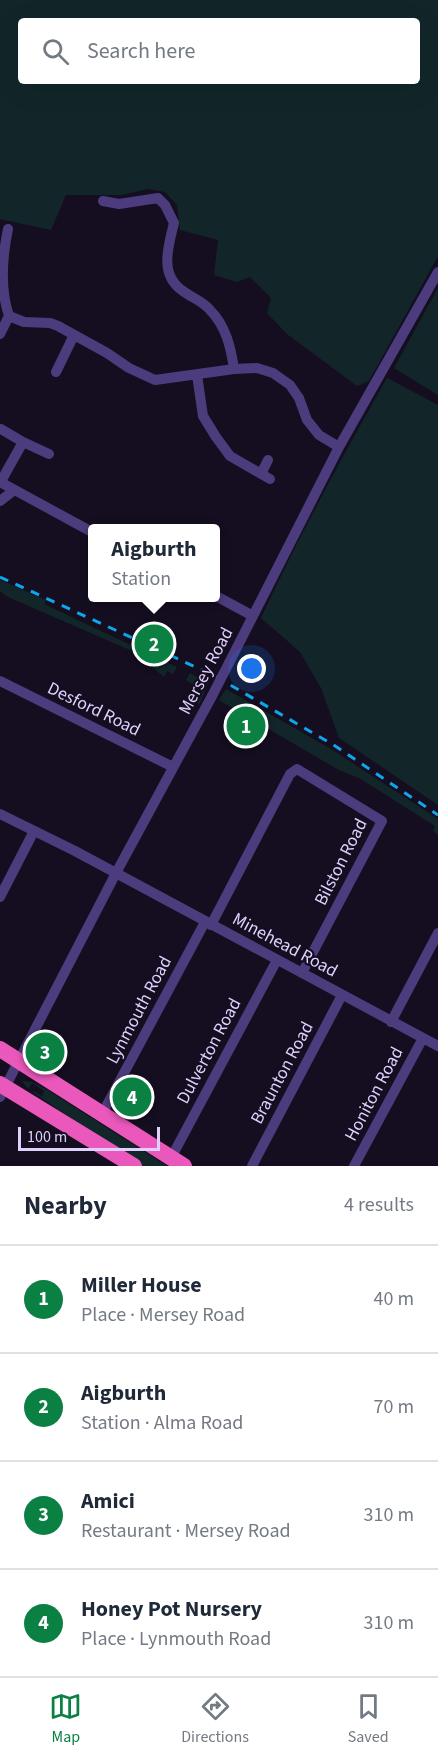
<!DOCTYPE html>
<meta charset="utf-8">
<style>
:root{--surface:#fff;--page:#f6f6f7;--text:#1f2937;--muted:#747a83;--line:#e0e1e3;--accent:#0b8043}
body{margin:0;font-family:"Source Sans 3",sans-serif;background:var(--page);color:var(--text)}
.scale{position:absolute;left:18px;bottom:15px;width:142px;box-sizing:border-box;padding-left:6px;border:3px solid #dfd0fc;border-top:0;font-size:16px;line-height:21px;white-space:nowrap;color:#dfd0fc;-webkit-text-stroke:4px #150e20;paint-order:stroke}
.you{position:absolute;left:252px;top:669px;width:21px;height:21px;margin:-15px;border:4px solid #fff;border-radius:50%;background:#1a73e8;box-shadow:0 0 0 9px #1a73e833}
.badge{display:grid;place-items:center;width:39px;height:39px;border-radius:50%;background:var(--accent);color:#fff;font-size:20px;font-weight:700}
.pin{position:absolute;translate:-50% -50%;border:3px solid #fff;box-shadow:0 2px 6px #0006}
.popup{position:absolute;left:88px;top:524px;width:132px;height:78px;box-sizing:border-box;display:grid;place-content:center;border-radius:6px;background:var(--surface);filter:drop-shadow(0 2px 4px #0005);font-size:20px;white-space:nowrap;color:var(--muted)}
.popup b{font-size:22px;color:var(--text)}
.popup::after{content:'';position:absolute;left:50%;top:100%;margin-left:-12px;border:12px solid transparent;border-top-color:var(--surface)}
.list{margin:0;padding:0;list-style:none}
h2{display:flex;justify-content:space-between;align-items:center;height:78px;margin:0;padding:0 24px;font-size:26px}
h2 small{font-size:20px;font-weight:400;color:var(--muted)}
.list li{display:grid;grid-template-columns:39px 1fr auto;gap:18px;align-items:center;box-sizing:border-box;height:108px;padding:0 24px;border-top:2px solid var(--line)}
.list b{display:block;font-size:22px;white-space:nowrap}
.list p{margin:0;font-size:20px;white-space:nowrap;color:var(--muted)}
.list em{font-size:20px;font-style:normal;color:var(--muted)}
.icon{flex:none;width:33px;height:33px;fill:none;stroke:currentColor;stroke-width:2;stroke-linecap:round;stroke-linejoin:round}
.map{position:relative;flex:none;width:438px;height:1166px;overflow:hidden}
.search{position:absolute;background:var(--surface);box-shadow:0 6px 24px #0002;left:18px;right:18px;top:18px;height:66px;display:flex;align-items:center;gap:15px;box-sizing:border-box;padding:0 21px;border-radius:6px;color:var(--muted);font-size:22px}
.sheet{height:510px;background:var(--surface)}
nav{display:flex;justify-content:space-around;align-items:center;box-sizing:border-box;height:84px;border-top:2px solid var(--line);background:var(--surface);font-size:16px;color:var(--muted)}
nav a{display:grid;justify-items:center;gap:3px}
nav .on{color:var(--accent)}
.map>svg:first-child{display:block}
.green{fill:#12262a;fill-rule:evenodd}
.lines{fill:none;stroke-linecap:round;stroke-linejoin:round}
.minor{stroke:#4c3c7d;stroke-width:10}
.trunk{stroke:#e958ba;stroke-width:16}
.rail{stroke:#0da7ec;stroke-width:3;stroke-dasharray:9 8;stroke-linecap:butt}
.minor-bridge{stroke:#4c3c7d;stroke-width:10}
.labels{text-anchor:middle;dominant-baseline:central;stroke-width:4.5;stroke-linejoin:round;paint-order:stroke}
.street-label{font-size:18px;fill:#dfd0fc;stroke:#150e20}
</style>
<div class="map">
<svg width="438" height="1166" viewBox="0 0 438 1166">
<rect width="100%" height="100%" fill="#150e20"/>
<!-- green -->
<path class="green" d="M0,0H438V256L369,381L357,386L287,334L267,313L271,298L250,277L237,282L214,275L218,240L180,230L177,205L165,192L148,189L122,195H66L51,230L0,219ZM21,21H417V81H21Z
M438,288V395L394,368Z
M387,378L438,405V805L339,738L321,688L300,652L261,618C299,536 342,457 387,378Z
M0,580L46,600L44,604L177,667L173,674L167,671L164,677L152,667L155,661L8,597L0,591Z
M190,673L208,683L199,705L194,698L198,688L186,680Z
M226,689L331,749L438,819V835L433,831L435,826L359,778L339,770L219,700Z
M22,1081L32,1082L46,1089L167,1166H140L33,1092V1091L42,1096L44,1091L32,1083L28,1089Z"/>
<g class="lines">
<!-- minor -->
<path class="minor" d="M103,201L119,204L158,198L165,205L174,223C168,247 159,275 183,291C192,298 203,301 210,310C226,326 231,348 234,369
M8,229C2,258 0,289 9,316L24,322L50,323L58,326L107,353L129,368L155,380L234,369L257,368L273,373L290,385L299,398L307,420L319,435L339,447
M0,334L9,316
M56,372L74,335
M197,375L203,416L216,437L230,456L270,479
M1,429L23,442L49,454
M261,474L268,460
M0,482L92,532
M0,483L23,442
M0,501L13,491
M216,596L253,616
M229,663L339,447L438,272
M0,681L173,767
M0,814L75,851L438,1046
M0,897L34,831
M211,925L290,774L297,769L382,821L302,973
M391,1022L438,933
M0,1097L116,873L212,696
M102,1114L205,922
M171,1158L277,960
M252,1166L342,995
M354,1166L423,1038"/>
<!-- trunk -->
<path class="trunk" d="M0,1049L184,1166
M0,1084L134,1166"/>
<!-- rail -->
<path class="rail" d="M0,577L213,675L332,744L438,815"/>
<!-- minor-bridge -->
<path class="minor-bridge" d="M212,696L229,663"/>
</g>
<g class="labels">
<!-- street labels -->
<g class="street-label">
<text transform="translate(206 671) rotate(-62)">Mersey Road</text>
<text transform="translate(94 709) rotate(26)">Desford Road</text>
<text transform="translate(341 862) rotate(-63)">Bilston Road</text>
<text transform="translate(285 945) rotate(28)">Minehead Road</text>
<text transform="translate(139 1010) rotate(-62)">Lynmouth Road</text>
<text transform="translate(209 1051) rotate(-62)">Dulverton Road</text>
<text transform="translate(282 1073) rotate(-62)">Braunton Road</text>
<text transform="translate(374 1094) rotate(-62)">Honiton Road</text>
</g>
</g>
</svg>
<div class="scale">100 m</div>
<div class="you"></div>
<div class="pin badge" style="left:246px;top:726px">1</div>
<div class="pin badge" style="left:154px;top:644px">2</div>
<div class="popup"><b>Aigburth</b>Station</div>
<div class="pin badge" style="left:45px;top:1052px">3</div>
<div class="pin badge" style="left:132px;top:1097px">4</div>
<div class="search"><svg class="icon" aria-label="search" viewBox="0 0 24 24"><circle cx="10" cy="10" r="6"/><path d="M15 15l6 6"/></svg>Search here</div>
</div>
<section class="sheet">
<h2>Nearby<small>4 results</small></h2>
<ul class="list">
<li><span class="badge">1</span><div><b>Miller House</b><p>Place · Mersey Road</p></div><em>40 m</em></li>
<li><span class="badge">2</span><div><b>Aigburth</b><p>Station · Alma Road</p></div><em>70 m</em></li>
<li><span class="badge">3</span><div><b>Amici</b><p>Restaurant · Mersey Road</p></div><em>310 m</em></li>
<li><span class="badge">4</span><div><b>Honey Pot Nursery</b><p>Place · Lynmouth Road</p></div><em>310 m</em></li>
</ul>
</section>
<nav>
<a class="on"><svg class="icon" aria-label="map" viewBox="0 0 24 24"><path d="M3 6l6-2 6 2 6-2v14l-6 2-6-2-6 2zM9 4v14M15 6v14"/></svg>Map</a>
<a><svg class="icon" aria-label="directions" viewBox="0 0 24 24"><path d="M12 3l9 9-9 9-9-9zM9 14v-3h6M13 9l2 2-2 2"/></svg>Directions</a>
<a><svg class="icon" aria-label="saved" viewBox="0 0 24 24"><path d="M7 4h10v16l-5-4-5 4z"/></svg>Saved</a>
</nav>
